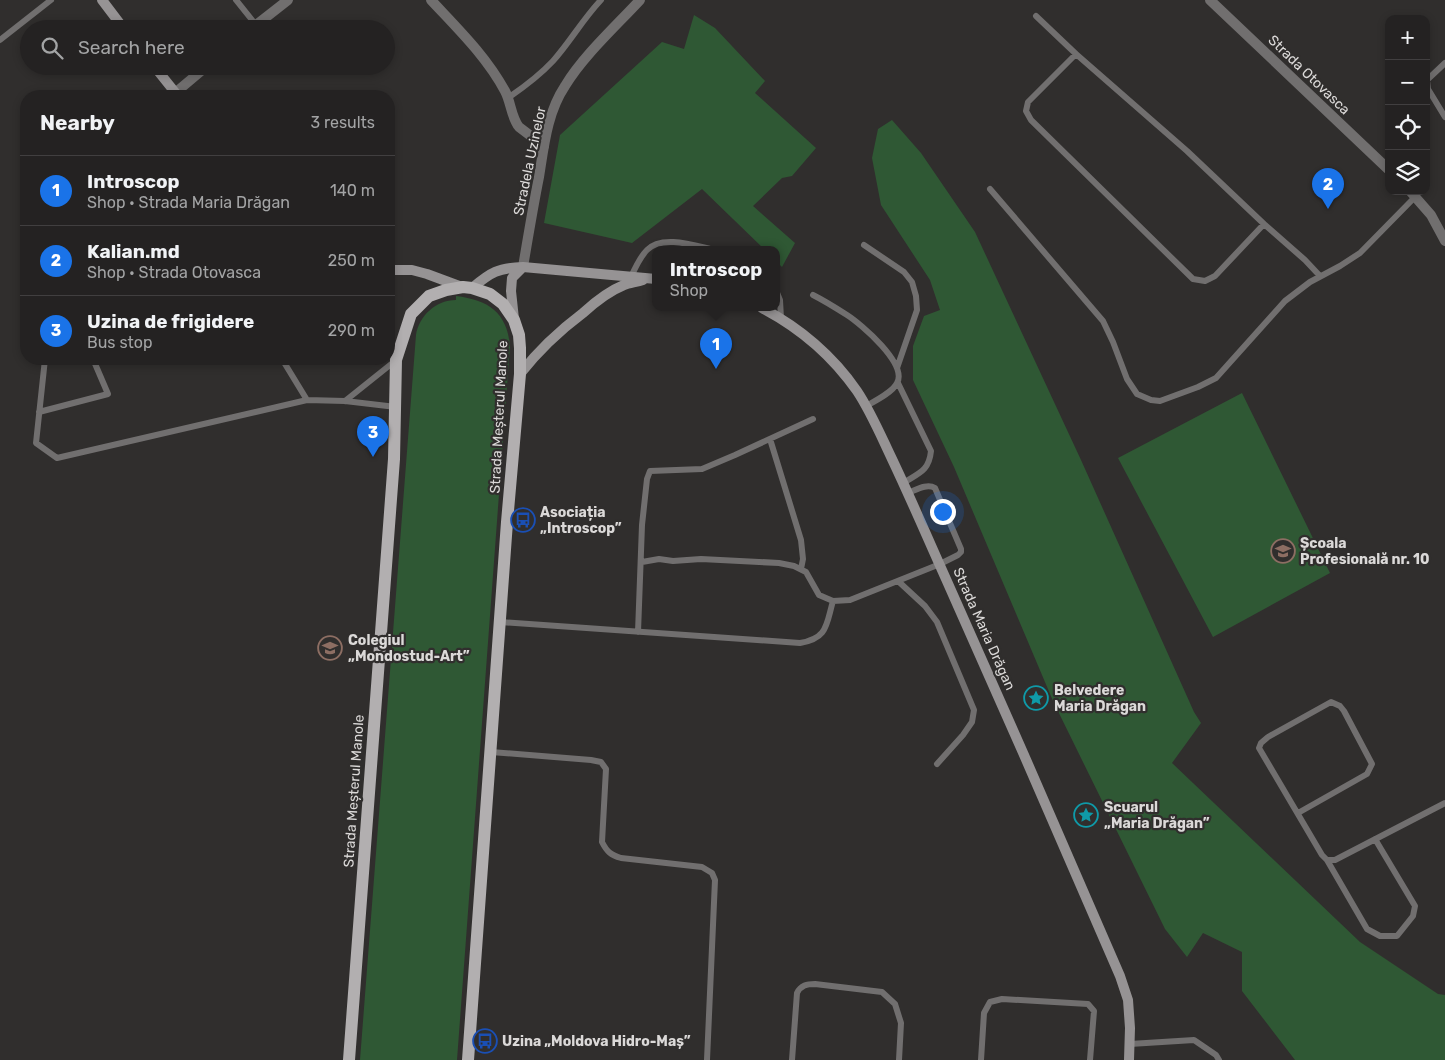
<!DOCTYPE html>
<meta charset="utf-8">
<style>
:root{--surface:#242222;--page:#302f2f;--text:#f1f3f6;--muted:#a3a4a5;--line:#413f40;--accent:#1a73e8}
body{margin:0;font-family:Rubik,sans-serif;background:var(--page);color:var(--text)}
.controls{position:absolute;right:15px;top:15px;display:grid;overflow:hidden;border-radius:10px;box-shadow:0 2px 8px #0003}
.controls button{width:45px;height:45px;display:grid;place-items:center;padding:0;border:0;border-bottom:1px solid var(--line);background:var(--surface);color:var(--text);font:25px sans-serif}
.you{position:absolute;left:942px;top:511px;width:18px;height:18px;margin:-12px;border:4px solid #fff;border-radius:50%;background:#1a73e8;box-shadow:0 0 0 8px #1a73e833}
.badge{display:grid;place-items:center;width:32px;height:32px;border-radius:50%;background:var(--accent);color:#fff;font-size:16px;font-weight:700}
.pin{position:absolute;translate:-50% -41px;filter:drop-shadow(0 1px 2px #0008)}
.pin::after{content:'';position:absolute;top:26px;width:18px;height:15px;background:inherit;clip-path:polygon(0 0,100% 0,50% 100%)}
.popup{position:absolute;left:652px;top:246px;width:128px;height:65px;box-sizing:border-box;display:grid;place-content:center;border-radius:10px;background:var(--surface);filter:drop-shadow(0 1px 4px #0005);font-size:16px;white-space:nowrap;color:var(--muted)}
.popup b{font-size:19px;color:var(--text)}
.popup::after{content:'';position:absolute;left:50%;top:100%;margin-left:-10px;border:10px solid transparent;border-top-color:var(--surface)}
.list{margin:0;padding:0;list-style:none}
h2{display:flex;justify-content:space-between;align-items:center;height:65px;margin:0;padding:0 20px;font-size:21px}
h2 small{font-size:16px;font-weight:400;color:var(--muted)}
.list li{display:grid;grid-template-columns:32px 1fr auto;gap:15px;align-items:center;box-sizing:border-box;height:70px;padding:0 20px;border-top:1px solid var(--line)}
.list b{display:block;font-size:19px;white-space:nowrap}
.list p{margin:0;font-size:16px;white-space:nowrap;color:var(--muted)}
.list em{font-size:16px;font-style:normal;color:var(--muted)}
.icon{flex:none;width:28px;height:28px;fill:none;stroke:currentColor;stroke-width:2;stroke-linecap:round;stroke-linejoin:round}
.map{position:relative;flex:none;width:1445px;height:1060px;overflow:hidden}
.search{position:absolute;background:var(--surface);box-shadow:0 2px 8px #0003;left:20px;top:20px;width:375px;height:55px;display:flex;align-items:center;gap:12px;box-sizing:border-box;padding:0 18px;border-radius:28px;color:var(--muted);font-size:19px}
.panel{position:absolute;background:var(--surface);box-shadow:0 2px 8px #0003;left:20px;top:90px;width:375px;height:275px;border-radius:20px}
.map>svg:first-child{display:block}
.green{fill:#2f5834}
.lines{fill:none;stroke-linecap:round;stroke-linejoin:round}
.service{stroke:#716f6f;stroke-width:6}
.minor{stroke:#716f6f;stroke-width:10}
.tertiary{stroke:#716f6f;stroke-width:10}
.secondary{stroke:#969394;stroke-width:10}
.primary{stroke:#b2afb0;stroke-width:12}
.labels{text-anchor:middle;dominant-baseline:central;stroke-width:4.5;stroke-linejoin:round;paint-order:stroke}
.street-label{font-size:14px;fill:#dbd9d8;stroke:#302e2d}
.poi-label{font-size:14px;font-weight:bold;fill:#dbd9d8;stroke:#302e2d;text-anchor:start}
</style>
<div class="map">
<svg width="1445" height="1060" viewBox="0 0 1445 1060">
<rect width="100%" height="100%" fill="#302e2d"/>
<!-- green -->
<path class="green" d="M694,15L715,28L765,81L755,93L816,148L792,176L782,178L753,206L795,243L782,267L776,261V250H765L702,189L632,243L544,223L560,135L662,42L684,49Z
M892,120L921,153L975,232L1081,460L1194,712L1201,723L1172,763L1360,942L1438,994L1445,995V1060H1295L1242,991V952L1203,933L1187,957L1165,929L1053,701L954,467L913,380V346L924,316L940,310L930,280L881,205L872,158L878,129Z
M456,296C488,300 507,312 510,346L457,1060H360L416,335C419,316 436,300 456,300Z
M1242,393L1330,573L1213,637L1118,458Z"/>
<g class="lines">
<!-- service -->
<path class="service" d="M236,0L256,25
M1036,16L1076,54L1187,151L1264,224L1305,260L1320,276
M0,40L51,0
M1076,54L1028,102L1026,111L1031,120L1193,279L1205,281L1215,276L1264,224
M1445,63L1427,80L1428,89L1445,117
M508,98C524,87 540,75 553,61C570,42 583,19 601,0
M990,189L1103,321L1113,342L1127,379L1137,394L1151,400L1160,401L1198,387L1216,378L1285,301L1310,282L1340,266L1360,253L1415,197
M864,245L904,272L912,282L916,296L917,310L897,368
M631,277C635,268 640,257 647,250C662,234 696,246 715,250
M776,290L780,300L781,319
M813,295C825,301 836,308 847,315C861,324 908,364 897,383C893,392 875,401 866,406
M45,359L36,443L57,458L307,400L345,401L396,407
M282,359L307,400
M898,383L931,451C929,471 919,473 903,483
M345,401L395,361
M39,412L108,394L93,359
M770,439L801,540L803,559L801,569
M642,562L659,559L673,561L701,559L779,563L794,566L806,572L819,595L833,601L850,600L940,564L958,555L961,552V549L935,488C927,483 916,490 908,493
M898,581L925,606L937,622L974,710L972,722L963,735L937,764
M500,622L800,643C828,638 826,625 833,601
M638,632L642,525L647,479L650,471L702,469L735,455L813,419
M491,752L591,760L601,762L606,769L602,842C607,852 611,855 621,858L702,867L712,873L715,880L707,1060
M1298,813L1367,774L1372,764L1344,711L1340,706L1331,702L1268,737L1261,743L1259,748L1322,855L1327,860H1335L1445,803
M1327,860L1367,929L1380,936H1397L1413,916L1415,906L1375,839
M1130,1044L1194,1040L1216,1055L1219,1060
M792,1060L797,993C801,985 807,984 815,984L882,992L895,1004L901,1023L899,1060
M981,1060L984,1013L990,1002L1002,999L1088,1004L1094,1011L1090,1060"/>
<!-- minor -->
<path class="minor" d="M431,0C458,29 486,56 505,91C511,102 511,117 519,127L544,146
M251,29L288,0
M175,93L207,66"/>
<!-- tertiary -->
<path class="tertiary" d="M1210,0L1389,170
M1410,191L1431,215L1445,241
M523,267C528,237 533,207 539,177C544,146 547,113 565,86C583,56 616,26 640,0"/>
<!-- secondary -->
<path class="secondary" d="M102,0L124,29
M154,66L178,96
M389,270H412L427,274L462,287
M472,288C491,272 498,268 523,267L656,279
M762,308C800,328 832,355 857,391C871,412 881,436 892,459C911,499 928,539 946,579C1005,711 1063,843 1120,976L1128,1000L1130,1028L1129,1060
M514,319L511,291L512,278L523,267
M520,374C538,351 559,331 583,313C595,302 609,291 624,285C630,283 637,282 643,280"/>
<!-- primary -->
<path class="primary" d="M349,1060L394,459L396,360L411,314L429,296L446,290L463,287L472,288L490,294L503,304L514,320L519,335L520,348V374L507,522L468,1060"/>
</g>
<!-- icons -->
<defs>
<g id="bus-ring" transform="scale(1.25)"><circle r="9.5" fill="#302e2d" stroke="#1a4fb4" stroke-width="1.5"/><path d="M-5-6H5V4H4V6H2V4H-2V6H-4V4H-5ZM-3.5-4V0h7V-4ZM-3.5 1.2v1.5H-2V1.2ZM2 1.2v1.5H3.5V1.2Z" fill="#1a4fb4"/></g>
<g id="university-ring" transform="scale(1.25)"><circle r="9.5" fill="#302e2d" stroke="#8d6e63" stroke-width="1.5"/><path d="M0-5L7-2L0 1L-7-2ZM-4 1L0 2.5L4 1V4Q0 6-4 4Z" fill="#8d6e63"/></g>
<g id="sight-ring" transform="scale(1.25)"><circle r="9.5" fill="#302e2d" stroke="#0f9aa8" stroke-width="1.5"/><path d="M0-6L1.8-2.2L6-1.7L2.9 1.2L3.7 5.4L0 3.3L-3.7 5.4L-2.9 1.2L-6-1.7L-1.8-2.2Z" fill="#0f9aa8"/></g>
</defs>
<g fill-rule="evenodd">
<use href="#bus-ring" x="523" y="520"/>
<use href="#university-ring" x="1283" y="551"/>
<use href="#university-ring" x="330" y="648"/>
<use href="#sight-ring" x="1036" y="698"/>
<use href="#sight-ring" x="1086" y="815"/>
<use href="#bus-ring" x="485" y="1041"/>
</g>
<g class="labels">
<!-- street labels -->
<g class="street-label">
<text transform="translate(1309 75) rotate(44)">Strada Otovasca</text>
<text transform="translate(530 161) rotate(-78)">Stradela Uzinelor</text>
<text transform="translate(499 417) rotate(-87)">Strada Meșterul Manole</text>
<text transform="translate(984 629) rotate(66)">Strada Maria Drăgan</text>
<text transform="translate(354 791) rotate(-86)">Strada Meșterul Manole</text>
</g>
<!-- poi labels -->
<g class="poi-label">
<text x="540" y="512">Asociația<tspan x="540" dy="16">„Introscop”</tspan></text>
<text x="1300" y="543">Școala<tspan x="1300" dy="16">Profesională nr. 10</tspan></text>
<text x="348" y="640">Colegiul<tspan x="348" dy="16">„Mondostud-Art”</tspan></text>
<text x="1054" y="690">Belvedere<tspan x="1054" dy="16">Maria Drăgan</tspan></text>
<text x="1104" y="807">Scuarul<tspan x="1104" dy="16">„Maria Drăgan”</tspan></text>
<text x="502" y="1041">Uzina „Moldova Hidro-Maș”</text>
</g>
</g>
</svg>
<div class="controls">
<button>+</button>
<button>−</button>
<button><svg class="icon" aria-label="locate" viewBox="0 0 24 24"><circle cx="12" cy="12" r="6"/><path d="M12 2v4M12 18v4M2 12h4M18 12h4"/></svg></button>
<button><svg class="icon" aria-label="layers" viewBox="0 0 24 24"><path d="M12 4l9 5-9 5-9-5zM3 14l9 5 9-5"/></svg></button>
</div>
<div class="you"></div>
<div class="pin badge" style="left:716px;top:369px">1</div>
<div class="popup"><b>Introscop</b>Shop</div>
<div class="pin badge" style="left:1328px;top:209px">2</div>
<div class="pin badge" style="left:373px;top:457px">3</div>
<div class="search"><svg class="icon" aria-label="search" viewBox="0 0 24 24"><circle cx="10" cy="10" r="6"/><path d="M15 15l6 6"/></svg>Search here</div>
<section class="panel">
<h2>Nearby<small>3 results</small></h2>
<ul class="list">
<li><span class="badge">1</span><div><b>Introscop</b><p>Shop · Strada Maria Drăgan</p></div><em>140 m</em></li>
<li><span class="badge">2</span><div><b>Kalian.md</b><p>Shop · Strada Otovasca</p></div><em>250 m</em></li>
<li><span class="badge">3</span><div><b>Uzina de frigidere</b><p>Bus stop</p></div><em>290 m</em></li>
</ul>
</section>
</div>
